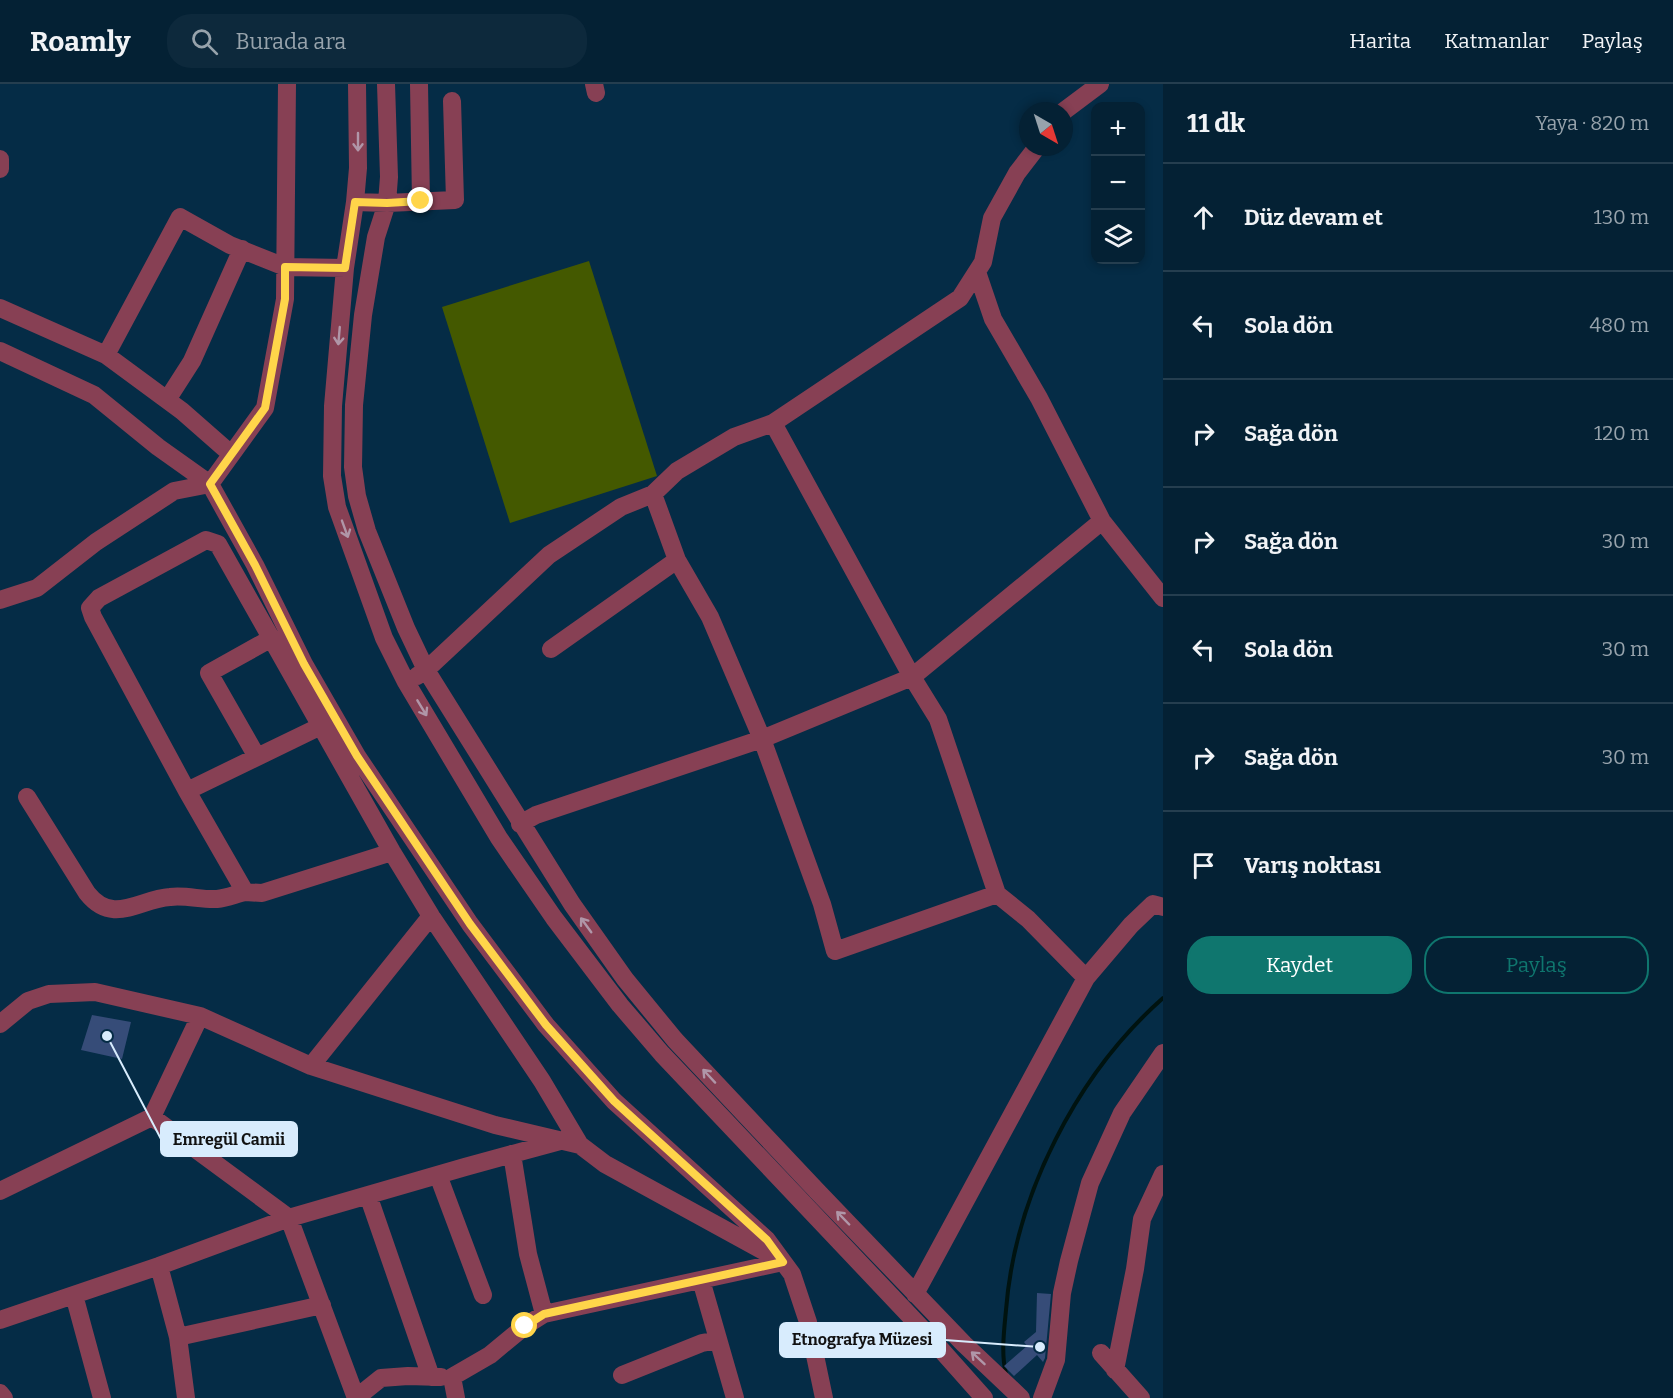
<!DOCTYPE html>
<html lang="tr">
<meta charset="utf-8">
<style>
:root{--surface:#042134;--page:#0d293c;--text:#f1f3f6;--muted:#97a3ac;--line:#253e4f;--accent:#0f766e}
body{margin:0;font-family:Bitter,serif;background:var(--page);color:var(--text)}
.controls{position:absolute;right:18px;top:18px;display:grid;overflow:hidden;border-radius:12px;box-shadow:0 3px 9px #0003}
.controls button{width:54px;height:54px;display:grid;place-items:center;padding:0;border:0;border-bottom:2px solid var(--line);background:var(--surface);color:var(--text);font:30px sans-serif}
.compass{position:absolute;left:1019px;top:18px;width:54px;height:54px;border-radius:50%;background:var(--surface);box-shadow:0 3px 9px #0003;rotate:141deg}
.stop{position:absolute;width:18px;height:18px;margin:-14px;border:4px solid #ffd54a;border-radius:50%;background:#fff}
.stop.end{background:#ffd54a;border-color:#fff;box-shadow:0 2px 6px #0008}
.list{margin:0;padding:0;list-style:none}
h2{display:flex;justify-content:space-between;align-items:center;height:78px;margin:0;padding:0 24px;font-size:26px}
h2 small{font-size:20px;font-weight:400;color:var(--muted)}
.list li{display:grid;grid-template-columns:39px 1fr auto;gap:18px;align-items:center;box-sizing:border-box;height:108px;padding:0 24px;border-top:2px solid var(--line)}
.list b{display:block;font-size:22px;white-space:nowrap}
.list em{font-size:20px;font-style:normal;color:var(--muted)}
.actions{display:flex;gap:12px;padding:18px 24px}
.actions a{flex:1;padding:14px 0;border:2px solid var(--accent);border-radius:24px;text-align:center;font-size:21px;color:var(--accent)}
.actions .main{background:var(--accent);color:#fff}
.icon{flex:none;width:33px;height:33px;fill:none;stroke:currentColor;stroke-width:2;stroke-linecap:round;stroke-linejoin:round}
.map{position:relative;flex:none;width:1163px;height:1314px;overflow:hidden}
header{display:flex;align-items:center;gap:36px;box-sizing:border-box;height:84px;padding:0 30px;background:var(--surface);border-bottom:2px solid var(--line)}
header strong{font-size:28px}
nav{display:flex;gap:33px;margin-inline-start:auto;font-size:21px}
.search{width:420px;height:54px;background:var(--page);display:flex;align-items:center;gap:15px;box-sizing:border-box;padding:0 21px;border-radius:24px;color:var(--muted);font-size:22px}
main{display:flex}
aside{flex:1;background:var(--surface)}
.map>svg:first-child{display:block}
.green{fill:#445900}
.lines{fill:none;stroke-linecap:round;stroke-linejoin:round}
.stream{stroke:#001310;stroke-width:4}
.building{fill:#364c78}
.minor{stroke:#874054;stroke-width:18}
.oneway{stroke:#b096a8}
.route{stroke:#ffd54a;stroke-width:8}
.leader{fill:none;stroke:#d8ecfd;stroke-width:2}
.callout-dot{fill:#d8ecfd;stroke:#052c46;stroke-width:2}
.callout{fill:#d8ecfd;stroke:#d8ecfd;stroke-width:2}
.callout-label{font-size:16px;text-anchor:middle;font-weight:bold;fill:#111}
</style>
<header>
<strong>Roamly</strong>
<div class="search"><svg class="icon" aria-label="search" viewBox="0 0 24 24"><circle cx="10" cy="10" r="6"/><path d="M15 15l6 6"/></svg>Burada ara</div>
<nav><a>Harita</a><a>Katmanlar</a><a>Paylaş</a></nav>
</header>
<main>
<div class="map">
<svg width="1163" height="1314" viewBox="0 0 1163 1314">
<rect width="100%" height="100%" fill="#052c46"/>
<!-- green -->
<path class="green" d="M589,177L657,392L510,439L442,223Z"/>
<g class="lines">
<!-- stream -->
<path class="stream" d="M1006,1290C1001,1270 1004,1247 1006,1226C1015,1111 1077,990 1163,914"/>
</g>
<!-- building -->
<path class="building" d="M92,931L131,938L122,975L81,966Z
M1037,1209L1051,1210L1045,1274L1043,1278L1037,1271L1014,1292L1004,1282L1027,1262L1024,1258L1036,1248Z"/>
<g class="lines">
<!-- minor -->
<path class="minor" d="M357,0L358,84L355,118L345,184L333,322L332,392L337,423L384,554L406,598L499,754L554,834L620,921L662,970L928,1251L984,1314
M386,0L389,93L387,119L376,153L363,231L354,321L353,383L357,412L367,447L406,544L426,586L572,820L625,895L675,956L817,1107L964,1260L1021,1314
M419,0L421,117
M594,0L596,9
M1064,27L1100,0
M0,75V85
M355,118L387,119L455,116L452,17
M977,188L993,235L1039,314L1102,437L1163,514
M0,224L106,271L182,327L231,370
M0,267L94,311L158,363L210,400L265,324L285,215L287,0
M106,271L180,133L230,161L285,183L345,184
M167,316L192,277L242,165
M773,339L912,593L1102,437
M653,410L677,476L710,533L762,655L822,820L835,867L997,810L1028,835L1086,894L1131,841L1153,820L1163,823
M0,516L37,504L96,458L174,407L210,400L255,481L304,580L357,672L470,840L546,941L614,1017L767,1156L792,1190L808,1238L824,1314
M551,565L677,476
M417,592L426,586L549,471L621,423L653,410L677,387L734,353L773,339L960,214L983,178L992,134L1017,89L1037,63
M257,673L209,589L272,554
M187,707L321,642
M27,713L87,809C113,842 139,815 170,813C186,811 202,816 217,815C227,814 236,810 245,808
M520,740L536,731L762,655L912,593L938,635L997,810
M392,768L262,809L245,808L187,707L93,533L90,524L99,514L206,456L218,460L392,768L431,832L542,997L580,1061L605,1080L782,1177
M0,940L28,917L49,910L95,908L200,932L311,982L495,1041L580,1061
M311,982L431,832
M152,1033L200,932
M438,1091L483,1211
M0,1107L152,1033L289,1134L356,1314
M368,1111L431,1293
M159,1182L178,1253L322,1221
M701,1196L735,1314
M915,1210L1086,894
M74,1211L102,1314
M544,1230L783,1178
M0,1236L159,1182L289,1134L465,1083L560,1057
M178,1253L186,1314
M1101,1269L1141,1314
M1115,1286L1135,1185L1142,1135L1163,1090
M622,1291L702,1259L718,1256
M0,1309L4,1314
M356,1314L381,1294L408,1292L441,1293
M456,1314L452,1293L490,1271L525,1242L544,1230L528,1170L512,1070
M1042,1314L1056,1276L1062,1209L1069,1177L1090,1099L1122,1029L1163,969"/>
</g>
<!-- one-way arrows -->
<defs><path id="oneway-shaft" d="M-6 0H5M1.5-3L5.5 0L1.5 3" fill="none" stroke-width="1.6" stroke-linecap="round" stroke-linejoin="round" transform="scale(1.5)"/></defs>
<g class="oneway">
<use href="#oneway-shaft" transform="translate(358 58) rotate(90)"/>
<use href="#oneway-shaft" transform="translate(339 252) rotate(95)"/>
<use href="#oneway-shaft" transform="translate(345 445) rotate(70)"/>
<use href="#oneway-shaft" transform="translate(422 624) rotate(59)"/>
<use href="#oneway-shaft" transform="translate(586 841) rotate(-126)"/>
<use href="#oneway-shaft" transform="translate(709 992) rotate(-133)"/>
<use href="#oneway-shaft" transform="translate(843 1134) rotate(-134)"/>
<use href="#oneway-shaft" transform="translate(978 1274) rotate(-137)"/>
</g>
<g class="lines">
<!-- route -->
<path class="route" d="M421,117L387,119L355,118L345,184L285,183V215L265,324L210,400L255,481L304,580L357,672L470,840L546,941L614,1017L767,1156L783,1178L544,1230L525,1242"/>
</g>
<!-- callouts -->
<path class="leader" d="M107 952L161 1055M1040 1263L945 1256"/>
<g class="callout-dot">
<circle cx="107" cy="952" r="6"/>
<circle cx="1040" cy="1263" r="6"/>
</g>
<g class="callout">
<rect x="161" y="1038" width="136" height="34" rx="6"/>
<rect x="780" y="1239" width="165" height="34" rx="6"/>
</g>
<g class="callout-label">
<text x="229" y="1061">Emregül Camii</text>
<text x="862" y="1261">Etnografya Müzesi</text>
</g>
</svg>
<div class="controls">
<button>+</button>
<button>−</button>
<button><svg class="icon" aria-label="layers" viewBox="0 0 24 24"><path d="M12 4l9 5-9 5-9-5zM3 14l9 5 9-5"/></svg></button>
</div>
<svg class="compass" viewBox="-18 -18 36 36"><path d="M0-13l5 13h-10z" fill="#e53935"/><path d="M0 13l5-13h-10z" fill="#97a3ac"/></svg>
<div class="stop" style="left:525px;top:1242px"></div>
<div class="stop end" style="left:421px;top:117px"></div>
</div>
<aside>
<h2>11 dk<small>Yaya · 820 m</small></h2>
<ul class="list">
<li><svg class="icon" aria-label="ahead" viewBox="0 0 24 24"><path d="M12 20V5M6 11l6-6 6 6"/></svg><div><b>Düz devam et</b></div><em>130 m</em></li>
<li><svg class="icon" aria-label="left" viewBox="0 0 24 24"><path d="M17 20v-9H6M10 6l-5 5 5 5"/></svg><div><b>Sola dön</b></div><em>480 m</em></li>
<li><svg class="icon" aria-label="right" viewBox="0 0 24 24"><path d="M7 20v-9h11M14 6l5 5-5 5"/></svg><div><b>Sağa dön</b></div><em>120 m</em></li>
<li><svg class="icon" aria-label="right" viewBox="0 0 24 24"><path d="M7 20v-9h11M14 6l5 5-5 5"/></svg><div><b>Sağa dön</b></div><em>30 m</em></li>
<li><svg class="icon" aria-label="left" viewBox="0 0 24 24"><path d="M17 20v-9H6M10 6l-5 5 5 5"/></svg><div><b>Sola dön</b></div><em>30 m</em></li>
<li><svg class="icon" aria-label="right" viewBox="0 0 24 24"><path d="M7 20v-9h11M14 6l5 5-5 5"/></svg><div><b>Sağa dön</b></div><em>30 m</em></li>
<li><svg class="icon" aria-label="arrive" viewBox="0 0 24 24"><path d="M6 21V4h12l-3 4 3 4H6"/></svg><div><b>Varış noktası</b></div></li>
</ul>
<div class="actions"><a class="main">Kaydet</a><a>Paylaş</a></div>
</aside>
</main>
